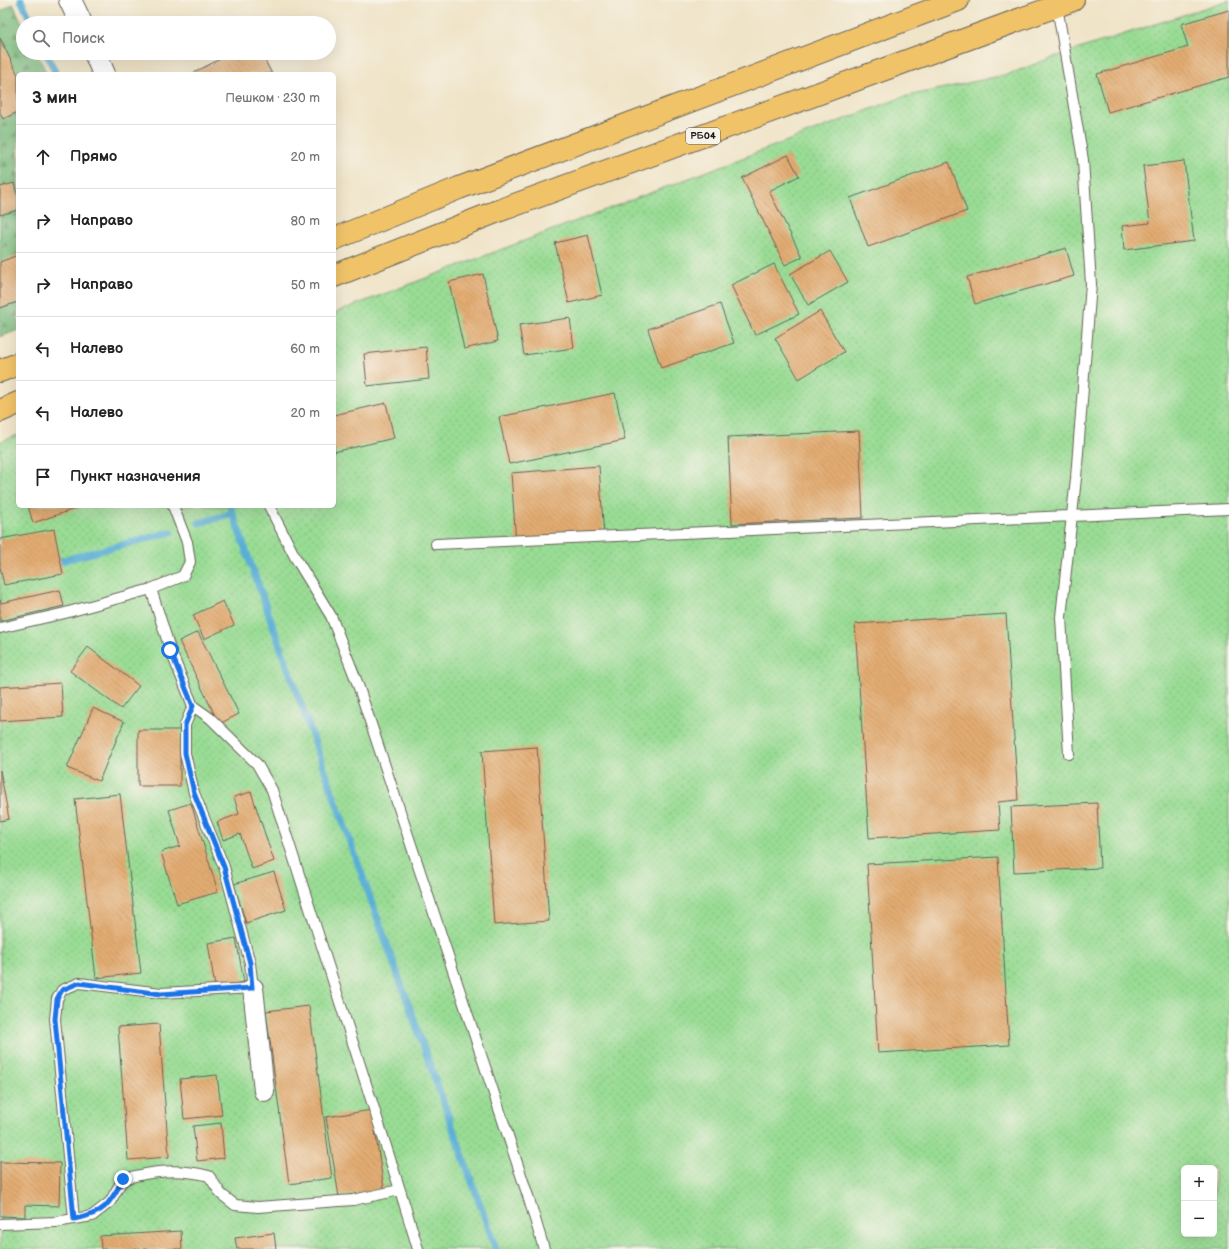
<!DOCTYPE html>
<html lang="ru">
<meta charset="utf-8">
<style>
:root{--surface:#fff;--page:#f6f6f6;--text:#222;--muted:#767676;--line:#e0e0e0}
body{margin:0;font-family:"Balsamiq Sans",sans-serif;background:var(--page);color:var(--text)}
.controls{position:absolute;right:12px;bottom:12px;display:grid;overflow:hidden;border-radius:6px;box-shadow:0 4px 16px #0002}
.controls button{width:36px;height:36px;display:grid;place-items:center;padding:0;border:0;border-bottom:1px solid var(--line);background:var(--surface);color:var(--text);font:20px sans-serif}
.stop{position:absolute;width:12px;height:12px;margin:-9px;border:3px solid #1a73e8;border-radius:50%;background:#fff}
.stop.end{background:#1a73e8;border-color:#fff;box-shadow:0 1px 4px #0008}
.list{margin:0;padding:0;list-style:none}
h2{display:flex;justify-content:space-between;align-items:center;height:52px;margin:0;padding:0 16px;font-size:17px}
h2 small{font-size:13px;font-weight:400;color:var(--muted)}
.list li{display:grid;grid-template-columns:26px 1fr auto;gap:12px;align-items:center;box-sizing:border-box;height:64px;padding:0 16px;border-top:1px solid var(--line)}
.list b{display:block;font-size:15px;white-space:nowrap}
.list em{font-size:13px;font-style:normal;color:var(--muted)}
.icon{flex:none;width:22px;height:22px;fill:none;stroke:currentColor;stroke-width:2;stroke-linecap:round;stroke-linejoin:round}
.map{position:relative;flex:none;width:1229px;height:1249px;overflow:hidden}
.search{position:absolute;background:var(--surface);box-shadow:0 4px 16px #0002;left:16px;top:16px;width:320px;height:44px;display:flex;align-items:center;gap:10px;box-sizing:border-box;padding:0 14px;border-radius:22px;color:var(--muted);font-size:15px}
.panel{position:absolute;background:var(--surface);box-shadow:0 4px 16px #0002;left:16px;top:72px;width:320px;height:436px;border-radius:6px}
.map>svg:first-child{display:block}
.forest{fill:url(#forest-firs);stroke:#4b6c4d}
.garden{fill:url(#garden-dots);stroke:#5a7c58;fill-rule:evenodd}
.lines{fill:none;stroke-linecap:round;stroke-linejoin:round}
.stream{stroke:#59aed5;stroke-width:7}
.building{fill:url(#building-back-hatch)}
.service-casing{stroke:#666258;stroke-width:12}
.minor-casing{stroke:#666258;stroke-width:22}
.tertiary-casing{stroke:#666258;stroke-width:24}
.trunk-casing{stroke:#666258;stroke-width:24}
.service{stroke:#fff;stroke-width:10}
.minor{stroke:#fff;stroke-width:20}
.tertiary{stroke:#fff;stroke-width:22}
.trunk{stroke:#f1c369;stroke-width:22}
.route{stroke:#1a73e8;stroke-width:5}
.labels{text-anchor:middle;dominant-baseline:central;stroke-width:3;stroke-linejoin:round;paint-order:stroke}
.shield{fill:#f7f3e8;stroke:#5e5c59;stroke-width:1}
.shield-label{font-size:10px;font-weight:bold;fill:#1c1c1c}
</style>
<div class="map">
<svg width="1229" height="1249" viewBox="0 0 1229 1249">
<defs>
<pattern id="forest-firs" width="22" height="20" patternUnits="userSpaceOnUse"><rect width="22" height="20" fill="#7abc7e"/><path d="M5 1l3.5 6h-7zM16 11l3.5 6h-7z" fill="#639866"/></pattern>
<pattern id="garden-dots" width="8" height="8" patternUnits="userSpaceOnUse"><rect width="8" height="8" fill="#99dc94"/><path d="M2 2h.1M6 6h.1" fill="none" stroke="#83bc7f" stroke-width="1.8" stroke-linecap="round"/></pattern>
<pattern id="building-back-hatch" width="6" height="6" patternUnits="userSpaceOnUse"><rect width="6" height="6" fill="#e2ac72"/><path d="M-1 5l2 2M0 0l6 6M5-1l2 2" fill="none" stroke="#c19362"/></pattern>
</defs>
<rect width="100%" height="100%" fill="#f7f3e8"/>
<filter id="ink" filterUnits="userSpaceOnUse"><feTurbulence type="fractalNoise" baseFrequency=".025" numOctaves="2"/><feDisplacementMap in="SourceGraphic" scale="8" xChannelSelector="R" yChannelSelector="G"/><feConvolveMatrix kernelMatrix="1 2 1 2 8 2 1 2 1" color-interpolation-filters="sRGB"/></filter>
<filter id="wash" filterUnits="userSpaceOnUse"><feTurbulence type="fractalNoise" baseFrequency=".012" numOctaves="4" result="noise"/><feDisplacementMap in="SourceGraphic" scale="16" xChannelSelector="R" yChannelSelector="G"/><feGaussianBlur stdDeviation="0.9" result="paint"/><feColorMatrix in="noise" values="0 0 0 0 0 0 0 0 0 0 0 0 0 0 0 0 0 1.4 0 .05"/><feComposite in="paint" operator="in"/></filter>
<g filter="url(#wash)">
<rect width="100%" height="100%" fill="#f0e4c8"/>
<!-- forest -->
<path class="forest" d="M13,4L23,25V53H37L47,74H18V330L0,337V12Z"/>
<!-- garden -->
<path class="garden" d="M1229,0V1249H0V442L18,435V506H334V313L903,97L1009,74L1048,59ZM1184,1168H1214V1234H1184Z"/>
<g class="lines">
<!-- stream -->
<path class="stream" d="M21,0L32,23
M46,53L56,74
M230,506L496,1249
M199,523L233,513
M53,563L171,532"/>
</g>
<g id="blocks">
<!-- building -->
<path class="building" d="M1229,10V77L1108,112L1097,74L1188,47L1181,24Z
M0,38L18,75V112L3,119L0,114Z
M232,53H261L272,74H191Z
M788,155L799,176L769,191L802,257L785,265L742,178Z
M1184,161L1194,241L1124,250L1122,226L1150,223L1143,166Z
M949,162L967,211L868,247L850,198Z
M14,183L18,197V210L0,215V187Z
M588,235L602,295L569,303L555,243Z
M1066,248L1074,276L975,304L967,277Z
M830,251L848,282L808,305L790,274Z
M18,255V302L0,308V262Z
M774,264L799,314L755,335L731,285Z
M483,274L498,341L464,349L449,282Z
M720,304L734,343L661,368L648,329Z
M820,311L844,352L799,379L775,338Z
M570,318L574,348L524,355L519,325Z
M426,347L429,379L367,386L364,354Z
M615,393L625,440L509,464L499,417Z
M386,403L394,438L334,452V415Z
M859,431L863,518L732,524L728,437Z
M599,466L604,536L516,543L511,473Z
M28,506H83L33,523Z
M54,529L63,574L4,585L0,567V539Z
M60,590L64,606L0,621V600L1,603Z
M223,601L234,625L204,639L193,615Z
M1006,614L1018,800L998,802L1000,830L869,838L855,624Z
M198,632L239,714L219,724L179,641Z
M88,647L139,686L121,709L70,671Z
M61,683L63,717L0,721V687Z
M93,708L124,722L99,781L67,768Z
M138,730H180V786H138Z
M537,747L549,921L494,925L482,751Z
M0,770L9,819L0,821Z
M251,792L274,861L252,869L240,834L223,840L217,822L239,814L234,797Z
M120,794L141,973L96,978L75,799Z
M191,803L218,892L177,904L161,852L180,846L169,810Z
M1097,803L1100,868L1014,872L1011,807Z
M998,857L1009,1045L878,1053L867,864Z
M274,872L286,910L246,923L234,884Z
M236,938L244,982L215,987L208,943Z
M309,1006L332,1178L289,1184L266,1011Z
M159,1024L169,1157L128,1160L118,1027Z
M217,1075L222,1115L184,1119L180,1079Z
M372,1110L384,1189L339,1197L326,1117Z
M221,1123L224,1158L197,1161L193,1126Z
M0,1162L60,1163L59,1206L25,1205V1217L0,1216Z
M181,1231L182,1249H101L100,1236Z
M274,1233L276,1249H237L235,1238Z"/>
</g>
</g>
<g filter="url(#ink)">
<use href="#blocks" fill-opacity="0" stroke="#666258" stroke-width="1"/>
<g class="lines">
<!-- service casing -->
<g class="service-casing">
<path id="service" d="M1057,6L1083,160L1091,284L1076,478L1061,617L1069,754
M269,506L295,557L331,616L357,682L528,1196L544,1249
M436,544L1229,509
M0,628L65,613L151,589L183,576L190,562L187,542L173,506
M400,1190L418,1249
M74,1219L55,1019L57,999L62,990L79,983L161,993L253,988L250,963L224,867L194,793L185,753V725L193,706
M0,1224L56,1222L92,1216L110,1202L123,1179C153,1171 178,1168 209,1176L221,1194L235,1205L258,1207L353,1200L400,1190L272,790L257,764L210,718L193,706L170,649L151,589"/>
</g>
<!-- minor casing -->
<g class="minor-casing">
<path id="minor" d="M253,988L264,1091"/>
</g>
<!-- tertiary casing -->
<g class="tertiary-casing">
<path id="tertiary" d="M70,0L81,23
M95,53L104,74"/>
</g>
<!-- trunk casing -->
<g class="trunk-casing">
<path id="trunk" d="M334,239L459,188L958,0
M334,276L498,211L1073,0
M0,371L18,364
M0,411L18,403"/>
</g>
<!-- service -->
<use href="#service" class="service"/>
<!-- minor -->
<use href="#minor" class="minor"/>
<!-- tertiary -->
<use href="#tertiary" class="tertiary"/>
<!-- trunk -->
<use href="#trunk" class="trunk"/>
</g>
</g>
<g class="lines" filter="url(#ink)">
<!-- route -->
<path class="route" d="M123,1179C109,1205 104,1214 74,1219L55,1019L57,999L62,990L79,983L161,994L252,988L250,963L224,867L194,793L185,753V725L193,706L170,650"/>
</g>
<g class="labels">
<!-- shield labels -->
<rect class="shield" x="686" y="128" width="34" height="16" rx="3"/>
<g class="shield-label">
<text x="703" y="136">РБ04</text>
</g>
</g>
</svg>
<div class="controls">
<button>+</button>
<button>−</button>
</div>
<div class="stop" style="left:170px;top:650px"></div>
<div class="stop end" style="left:123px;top:1179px"></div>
<div class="search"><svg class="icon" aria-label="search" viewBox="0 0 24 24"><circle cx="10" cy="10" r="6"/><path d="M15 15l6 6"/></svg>Поиск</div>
<section class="panel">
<h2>3 мин<small>Пешком · 230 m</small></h2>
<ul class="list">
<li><svg class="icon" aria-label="ahead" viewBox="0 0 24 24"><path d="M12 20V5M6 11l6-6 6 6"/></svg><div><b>Прямо</b></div><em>20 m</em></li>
<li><svg class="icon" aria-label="right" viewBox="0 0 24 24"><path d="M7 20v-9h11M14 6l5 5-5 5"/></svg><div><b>Направо</b></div><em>80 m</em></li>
<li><svg class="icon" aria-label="right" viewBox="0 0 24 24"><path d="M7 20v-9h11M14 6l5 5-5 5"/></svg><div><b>Направо</b></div><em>50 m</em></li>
<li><svg class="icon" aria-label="left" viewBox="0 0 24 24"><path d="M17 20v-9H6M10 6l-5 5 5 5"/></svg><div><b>Налево</b></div><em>60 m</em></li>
<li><svg class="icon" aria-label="left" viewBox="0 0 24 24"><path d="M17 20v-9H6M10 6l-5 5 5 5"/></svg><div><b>Налево</b></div><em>20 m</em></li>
<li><svg class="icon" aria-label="arrive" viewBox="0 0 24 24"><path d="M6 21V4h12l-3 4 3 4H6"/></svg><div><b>Пункт назначения</b></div></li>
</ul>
</section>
</div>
